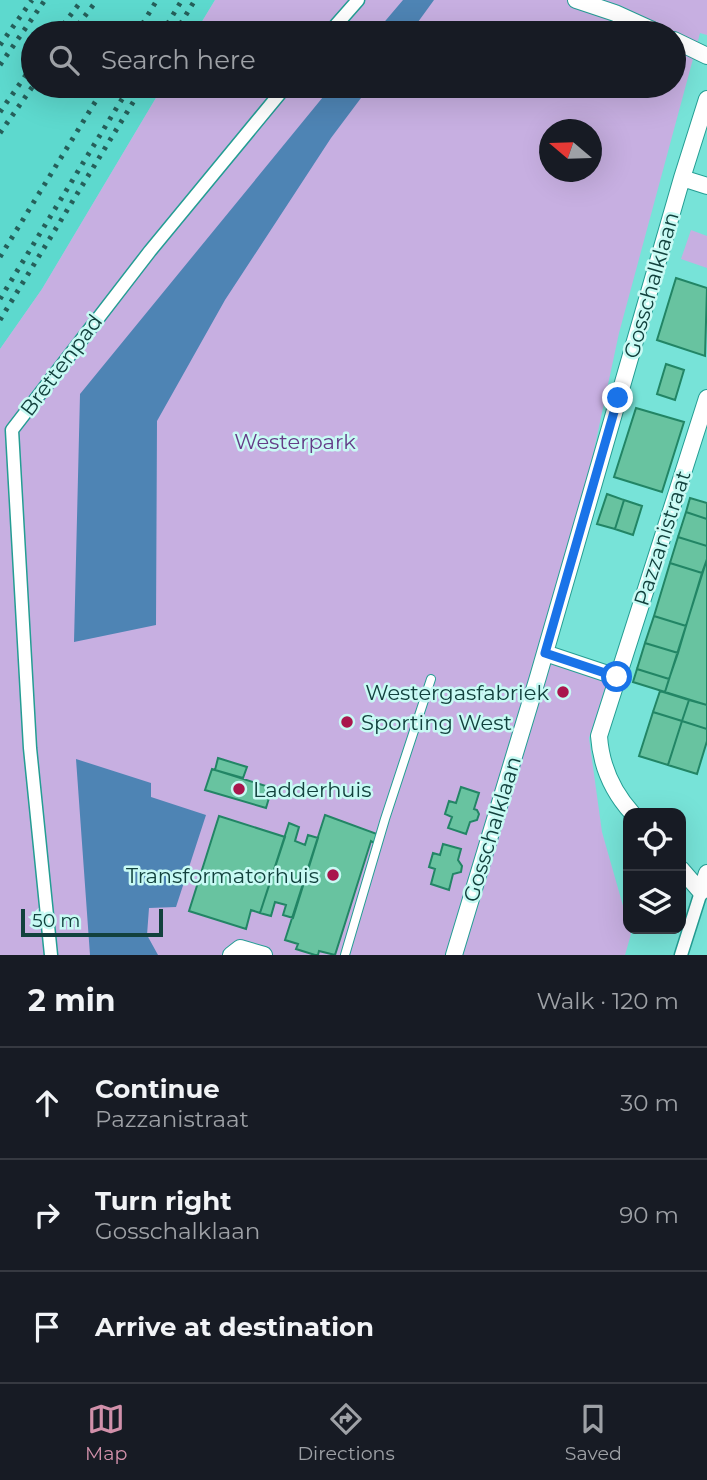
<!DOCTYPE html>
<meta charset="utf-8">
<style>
:root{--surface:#171b24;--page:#242831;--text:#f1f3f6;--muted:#9ea1a6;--line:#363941;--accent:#d190aa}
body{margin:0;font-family:Montserrat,sans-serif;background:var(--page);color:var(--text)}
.controls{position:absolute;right:21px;bottom:21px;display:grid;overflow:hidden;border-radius:14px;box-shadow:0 7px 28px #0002}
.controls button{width:63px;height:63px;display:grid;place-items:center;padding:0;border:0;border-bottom:2px solid var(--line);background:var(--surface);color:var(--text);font:35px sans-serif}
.compass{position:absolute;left:539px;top:119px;width:63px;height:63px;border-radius:50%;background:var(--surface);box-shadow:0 7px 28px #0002;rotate:289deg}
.scale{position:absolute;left:21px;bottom:18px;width:142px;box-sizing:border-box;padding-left:7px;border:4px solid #12413d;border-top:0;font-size:19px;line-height:24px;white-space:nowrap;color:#12413d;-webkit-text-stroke:5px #c8faf4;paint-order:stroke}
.stop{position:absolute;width:21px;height:21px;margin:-16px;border:5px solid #1a73e8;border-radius:50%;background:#fff}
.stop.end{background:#1a73e8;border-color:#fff;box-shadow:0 2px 7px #0008}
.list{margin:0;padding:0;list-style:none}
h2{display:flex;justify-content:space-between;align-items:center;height:91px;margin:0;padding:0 28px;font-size:30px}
h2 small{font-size:23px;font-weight:400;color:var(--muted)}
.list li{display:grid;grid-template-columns:46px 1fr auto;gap:21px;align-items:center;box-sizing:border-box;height:112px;padding:0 28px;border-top:2px solid var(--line)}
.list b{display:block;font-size:26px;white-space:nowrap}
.list p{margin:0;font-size:23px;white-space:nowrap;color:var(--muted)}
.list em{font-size:23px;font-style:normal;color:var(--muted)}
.icon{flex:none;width:38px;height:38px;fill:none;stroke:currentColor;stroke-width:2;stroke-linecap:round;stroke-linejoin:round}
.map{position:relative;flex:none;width:707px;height:955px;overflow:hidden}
.search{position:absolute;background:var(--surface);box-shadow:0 7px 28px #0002;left:21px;right:21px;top:21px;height:77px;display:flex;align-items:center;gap:18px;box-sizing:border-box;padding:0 24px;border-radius:38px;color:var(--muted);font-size:26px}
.sheet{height:427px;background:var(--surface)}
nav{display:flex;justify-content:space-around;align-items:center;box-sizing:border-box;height:98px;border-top:2px solid var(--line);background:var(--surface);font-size:19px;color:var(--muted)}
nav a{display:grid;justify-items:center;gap:4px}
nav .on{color:var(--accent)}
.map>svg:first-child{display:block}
.built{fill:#5dd9ce}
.green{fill:#c7afe1;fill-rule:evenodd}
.water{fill:#4e84b4}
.building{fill:#68c3a0;stroke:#228565;stroke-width:2}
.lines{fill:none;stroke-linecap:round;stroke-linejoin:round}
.service-casing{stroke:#249d93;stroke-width:10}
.pedestrian-casing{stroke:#249d93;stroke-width:15}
.minor-casing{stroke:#249d93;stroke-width:18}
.service{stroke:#fff;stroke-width:8}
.pedestrian{stroke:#fff;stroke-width:12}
.minor{stroke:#fff;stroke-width:16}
.rail{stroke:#255f5a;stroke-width:5;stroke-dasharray:3.5 7;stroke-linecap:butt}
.route{stroke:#1a73e8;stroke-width:9}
.poi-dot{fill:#a9164c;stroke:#c8faf4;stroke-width:2.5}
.labels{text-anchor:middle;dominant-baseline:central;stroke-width:5;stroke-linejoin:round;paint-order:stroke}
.street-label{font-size:21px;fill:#12413d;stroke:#c8faf4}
.park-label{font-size:21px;fill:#643c87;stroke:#c8faf4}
.poi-label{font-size:21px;fill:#12413d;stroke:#c8faf4;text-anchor:end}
</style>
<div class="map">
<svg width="707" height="955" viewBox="0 0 707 955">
<rect width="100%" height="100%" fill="#77e3d8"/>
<!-- built -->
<path class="built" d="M0,0H215L195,33H33V86H163L42,289L0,349Z"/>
<!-- green -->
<path class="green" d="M215,0H707V35L700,33L619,333L578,525L537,659L607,682L589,738L602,832L631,934L625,955H0V349L42,289L163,86H674V33H195ZM550,130H592V172H550Z
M691,230L707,236V268L681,259Z"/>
<!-- water -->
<path class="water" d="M403,0H434L410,33H375Z
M332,86H370L331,138L225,300L157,421L156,625L74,642L80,394Z
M76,759L151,783V797L206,815L176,907L149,908L147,935L158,955H90Z"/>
<!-- building -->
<path class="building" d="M676,278L707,288L705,356L657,340Z
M666,364L684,370L675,400L657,394Z
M636,408L684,422L662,492L614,477Z
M607,494L624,500L615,529L597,524Z
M690,498L707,503V519L686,512Z
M624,500L642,506L633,535L615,529Z
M686,512L707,519V546L678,537Z
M678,537L707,546V559L702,573L670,563Z
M707,559V705L665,692Z
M670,563L702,573L686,626L654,616Z
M654,616L686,626L678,653L645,643Z
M645,643L678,653L669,679L637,669Z
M637,669L669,679L665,692L633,682Z
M660,691L689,700L682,721L653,712Z
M689,700L707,705V729L682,721Z
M653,712L682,721L668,765L639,756Z
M682,721L707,729V741L697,774L668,765Z
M218,758L247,767L243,778L215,770Z
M212,769L272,788L266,808L205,790Z
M461,787L479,793L474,809L477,810L479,814L477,820L470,822L466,834L448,828L452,817L445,814L449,801L456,803Z
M325,815L377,834L374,843L371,841L335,955L319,951L318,955H315L296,949L298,944L285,940Z
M219,816L285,837L260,913L251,910L246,929L189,911Z
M289,823L299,827L295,841L305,845L308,835L318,838L293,918L283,915L286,905L275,902L271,916L260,913Z
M443,844L461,849L458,860L462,866L461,872L453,874L449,890L431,884L435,869L429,867L433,853L440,855Z"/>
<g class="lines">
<!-- service casing -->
<g class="service-casing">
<path id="service" d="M345,955L385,819L431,679"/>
</g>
<!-- pedestrian casing -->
<g class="pedestrian-casing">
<path id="pedestrian" d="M329,33L358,0
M51,955L30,748L12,430L150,251L286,86
M681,955L701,892"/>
</g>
<!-- minor casing -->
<g class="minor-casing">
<path id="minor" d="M576,0L615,13L659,33
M674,40L707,56
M682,178L707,186
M545,653L617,677
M632,813C613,792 601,765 599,736L707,398
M681,869L701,892
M701,892L707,873
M231,955L240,948L264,955
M454,955L538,677L682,178L707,99"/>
</g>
<!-- service -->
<use href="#service" class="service"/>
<!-- pedestrian -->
<use href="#pedestrian" class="pedestrian"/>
<!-- minor -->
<use href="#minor" class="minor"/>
<!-- rail -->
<path class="rail" d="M57,33L82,0
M72,33L97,0
M137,33L157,0
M162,33L182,0
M175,33L195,0
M0,45L32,0
M0,65L45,0
M0,112L33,65
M0,133L33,86
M0,257L105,86
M0,299L130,86
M0,320L143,86"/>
</g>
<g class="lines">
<!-- route -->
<path class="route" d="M617,677L545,653L618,398"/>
</g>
<!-- markers -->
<g class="poi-dot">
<circle cx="563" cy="692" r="7"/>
<circle cx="347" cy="722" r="7"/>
<circle cx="239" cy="789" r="7"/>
<circle cx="333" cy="875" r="7"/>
</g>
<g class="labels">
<!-- street labels -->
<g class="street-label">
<text transform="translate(651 285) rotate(-74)">Gosschalklaan</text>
<text transform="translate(61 365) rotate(-53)">Brettenpad</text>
<text transform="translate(662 538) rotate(-72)">Pazzanistraat</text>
<text transform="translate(492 829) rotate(-73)">Gosschalklaan</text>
</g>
<!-- park labels -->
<g class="park-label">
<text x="295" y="441">Westerpark</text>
</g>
<!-- poi labels -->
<g class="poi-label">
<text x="549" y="692">Westergasfabriek</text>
<text x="361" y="722" text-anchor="start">Sporting West</text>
<text x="253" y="789" text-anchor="start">Ladderhuis</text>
<text x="319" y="875">Transformatorhuis</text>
</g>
</g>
</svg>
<div class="controls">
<button><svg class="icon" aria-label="locate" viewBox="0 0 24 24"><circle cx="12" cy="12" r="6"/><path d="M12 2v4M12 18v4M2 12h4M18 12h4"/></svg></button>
<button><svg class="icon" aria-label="layers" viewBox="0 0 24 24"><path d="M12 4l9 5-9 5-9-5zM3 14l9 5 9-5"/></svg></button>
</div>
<svg class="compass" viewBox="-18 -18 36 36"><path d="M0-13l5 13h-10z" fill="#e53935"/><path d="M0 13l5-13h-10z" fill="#9ea1a6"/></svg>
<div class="scale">50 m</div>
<div class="stop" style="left:617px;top:677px"></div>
<div class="stop end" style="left:618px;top:398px"></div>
<div class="search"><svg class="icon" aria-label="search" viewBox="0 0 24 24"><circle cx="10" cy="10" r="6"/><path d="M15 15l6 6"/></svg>Search here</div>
</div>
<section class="sheet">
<h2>2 min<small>Walk · 120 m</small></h2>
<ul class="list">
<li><svg class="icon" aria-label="ahead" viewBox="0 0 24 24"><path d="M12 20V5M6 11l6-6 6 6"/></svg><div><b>Continue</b><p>Pazzanistraat</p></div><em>30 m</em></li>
<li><svg class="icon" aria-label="right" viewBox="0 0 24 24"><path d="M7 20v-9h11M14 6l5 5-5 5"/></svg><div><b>Turn right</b><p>Gosschalklaan</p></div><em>90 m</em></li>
<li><svg class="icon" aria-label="arrive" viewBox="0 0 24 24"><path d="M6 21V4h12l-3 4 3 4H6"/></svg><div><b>Arrive at destination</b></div></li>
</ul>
</section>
<nav>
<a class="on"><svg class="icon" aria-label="map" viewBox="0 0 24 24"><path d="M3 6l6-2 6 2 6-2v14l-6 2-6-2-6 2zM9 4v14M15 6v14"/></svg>Map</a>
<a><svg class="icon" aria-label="directions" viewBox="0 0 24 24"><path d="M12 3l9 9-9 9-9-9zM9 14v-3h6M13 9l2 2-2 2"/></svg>Directions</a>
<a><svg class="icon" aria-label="saved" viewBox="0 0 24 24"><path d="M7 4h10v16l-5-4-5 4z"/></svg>Saved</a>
</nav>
